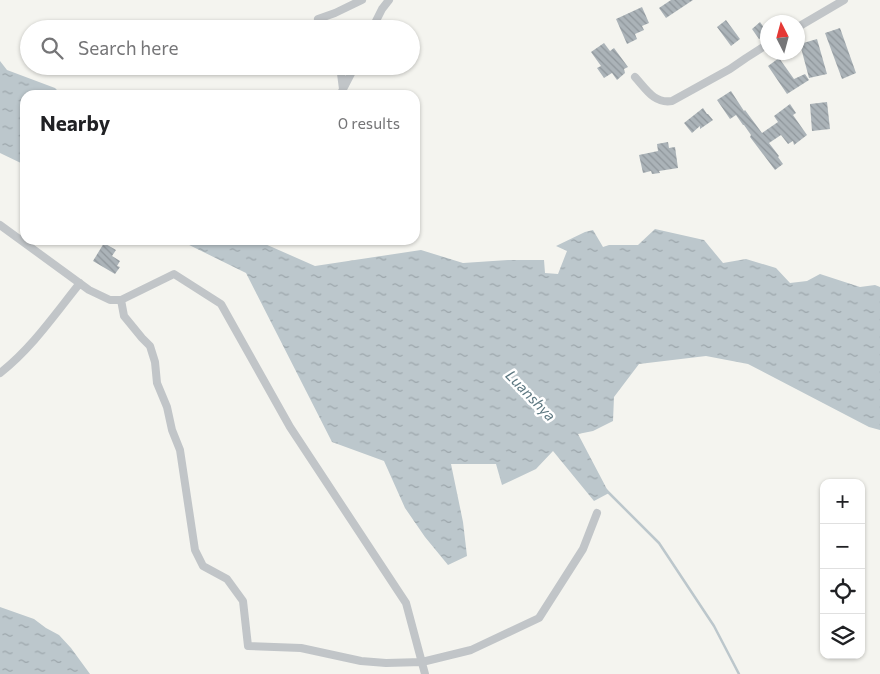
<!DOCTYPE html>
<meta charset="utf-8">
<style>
:root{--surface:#fff;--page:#f6f6f6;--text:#202124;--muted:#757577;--line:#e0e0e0}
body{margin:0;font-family:Commissioner,sans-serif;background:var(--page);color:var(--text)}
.controls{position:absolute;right:15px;bottom:15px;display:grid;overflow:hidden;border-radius:10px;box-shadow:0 1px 4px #0004}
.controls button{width:45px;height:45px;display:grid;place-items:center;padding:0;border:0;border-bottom:1px solid var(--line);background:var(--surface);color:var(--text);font:25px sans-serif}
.compass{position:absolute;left:760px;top:15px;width:45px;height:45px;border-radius:50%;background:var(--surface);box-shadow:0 1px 4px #0004;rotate:354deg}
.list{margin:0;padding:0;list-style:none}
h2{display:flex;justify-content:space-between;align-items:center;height:65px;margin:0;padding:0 20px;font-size:21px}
h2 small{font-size:16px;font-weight:400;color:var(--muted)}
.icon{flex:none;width:28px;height:28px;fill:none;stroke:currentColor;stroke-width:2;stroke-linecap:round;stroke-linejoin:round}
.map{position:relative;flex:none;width:880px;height:674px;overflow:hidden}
.search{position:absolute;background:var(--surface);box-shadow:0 1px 4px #0004;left:20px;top:20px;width:400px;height:55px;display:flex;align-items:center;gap:12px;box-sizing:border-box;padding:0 18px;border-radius:28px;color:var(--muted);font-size:19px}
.panel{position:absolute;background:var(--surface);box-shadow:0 1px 4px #0004;left:20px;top:90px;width:400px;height:155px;border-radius:15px}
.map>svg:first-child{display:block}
.water{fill:url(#water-ripples)}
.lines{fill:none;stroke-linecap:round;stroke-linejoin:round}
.stream{stroke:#bcc7cc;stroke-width:2.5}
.building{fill:url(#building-back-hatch)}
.minor{stroke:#c1c5c8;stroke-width:8}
.labels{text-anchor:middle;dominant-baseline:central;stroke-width:5;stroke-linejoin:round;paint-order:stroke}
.water-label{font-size:15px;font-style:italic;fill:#5c7780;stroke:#fff}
</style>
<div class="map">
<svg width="880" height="674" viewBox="0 0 880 674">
<defs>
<pattern id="water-ripples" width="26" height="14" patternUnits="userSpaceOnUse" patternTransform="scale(1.25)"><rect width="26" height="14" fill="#bcc7cc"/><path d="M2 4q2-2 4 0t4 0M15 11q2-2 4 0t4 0" fill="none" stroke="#9ca6ab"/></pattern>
<pattern id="building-back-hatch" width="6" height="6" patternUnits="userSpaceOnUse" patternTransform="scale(1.25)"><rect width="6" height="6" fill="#abb3b8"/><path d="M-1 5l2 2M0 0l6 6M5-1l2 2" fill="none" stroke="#8f969b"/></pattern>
</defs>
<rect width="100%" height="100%" fill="#f4f4ef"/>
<!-- water -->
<path class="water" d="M0,61L7,70L55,88L62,95H25V165L0,153Z
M655,229L704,240L723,263L746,259L776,268L790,283L807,281L820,274L860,287L875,285L880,287V430L869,427L748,364L706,356L639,364L614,397L613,421L593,431L578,434L609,493L594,501L553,451L536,469L502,485L496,464H451L463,522L467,556L448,565L425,537L405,508L384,461L332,442L246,273L179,240H256L315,266L421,250L463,263L508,260H544L545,273L558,274L567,251L556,246L585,232L593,230L603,247L609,245H638Z
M0,607L34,619L46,628L59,635L71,648L90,674H0Z"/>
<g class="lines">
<!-- stream -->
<path class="stream" d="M606,490L659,543L714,626L739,674"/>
</g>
<!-- building -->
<path class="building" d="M671,0H693L666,18L659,8Z
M642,7L649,23L642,26L644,30L635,34L637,39L627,44L616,19Z
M726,20L740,39L731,46L717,27Z
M760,22L768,33L759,39L752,29Z
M840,28L856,73L842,79L825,33Z
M817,39L827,74L809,78L800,44Z
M604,43L610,51L614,48L628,67L624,69L625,73L617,80L612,73L604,78L597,68L601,66L591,52Z
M779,58L794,79L805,74L809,80L787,94L768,66Z
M731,91L744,111L745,110L762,133L778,122L774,116L790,104L796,113L793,115L807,135L794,145L793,141L788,144L781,135L769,143L779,156L778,157L783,164L775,170L750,137L751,135L744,125H743L736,115L730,119L717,100Z
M827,102L830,129L812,131L810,104Z
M703,108L707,114H708L713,120L700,129V126L692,133L684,123Z
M668,142L669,148L675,147L678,168L659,171L660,173L652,174L651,171L643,173L639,155L658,151L657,144Z
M104,243L116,250L112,256L120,261L117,266L120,267L115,274L93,261Z"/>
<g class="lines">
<!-- minor -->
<path class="minor" d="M798,27L844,0
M328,29L327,26L318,19L335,13L362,0
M372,29L382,9L389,0
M340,66L343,89
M635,77C646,89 654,104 672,101L730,69L746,58L768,44
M340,95L355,66
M0,225L89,290L110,300H121L174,274L221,304L290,427L406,603L425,674
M121,300L124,316L142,338L150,346L155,362L157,383L167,407L172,430L180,450L195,550L203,566L227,579L243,601L248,646L301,648L361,661L386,663L422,662L471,650L539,618L583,549L597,513
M0,373C32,348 55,314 80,283"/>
</g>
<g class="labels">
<!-- water labels -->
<g class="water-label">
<text transform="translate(531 395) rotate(46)">Luanshya</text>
</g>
</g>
</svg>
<div class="controls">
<button>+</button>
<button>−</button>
<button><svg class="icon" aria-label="locate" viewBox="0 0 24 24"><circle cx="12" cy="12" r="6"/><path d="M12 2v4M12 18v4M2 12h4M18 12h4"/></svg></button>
<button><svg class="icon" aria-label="layers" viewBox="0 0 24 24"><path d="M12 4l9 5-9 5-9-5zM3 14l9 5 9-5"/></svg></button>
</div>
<svg class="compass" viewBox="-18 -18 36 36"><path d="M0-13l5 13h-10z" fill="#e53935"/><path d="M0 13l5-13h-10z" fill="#757577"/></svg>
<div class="search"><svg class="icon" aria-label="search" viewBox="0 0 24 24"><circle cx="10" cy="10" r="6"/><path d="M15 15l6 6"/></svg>Search here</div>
<section class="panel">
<h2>Nearby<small>0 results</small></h2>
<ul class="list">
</ul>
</section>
</div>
